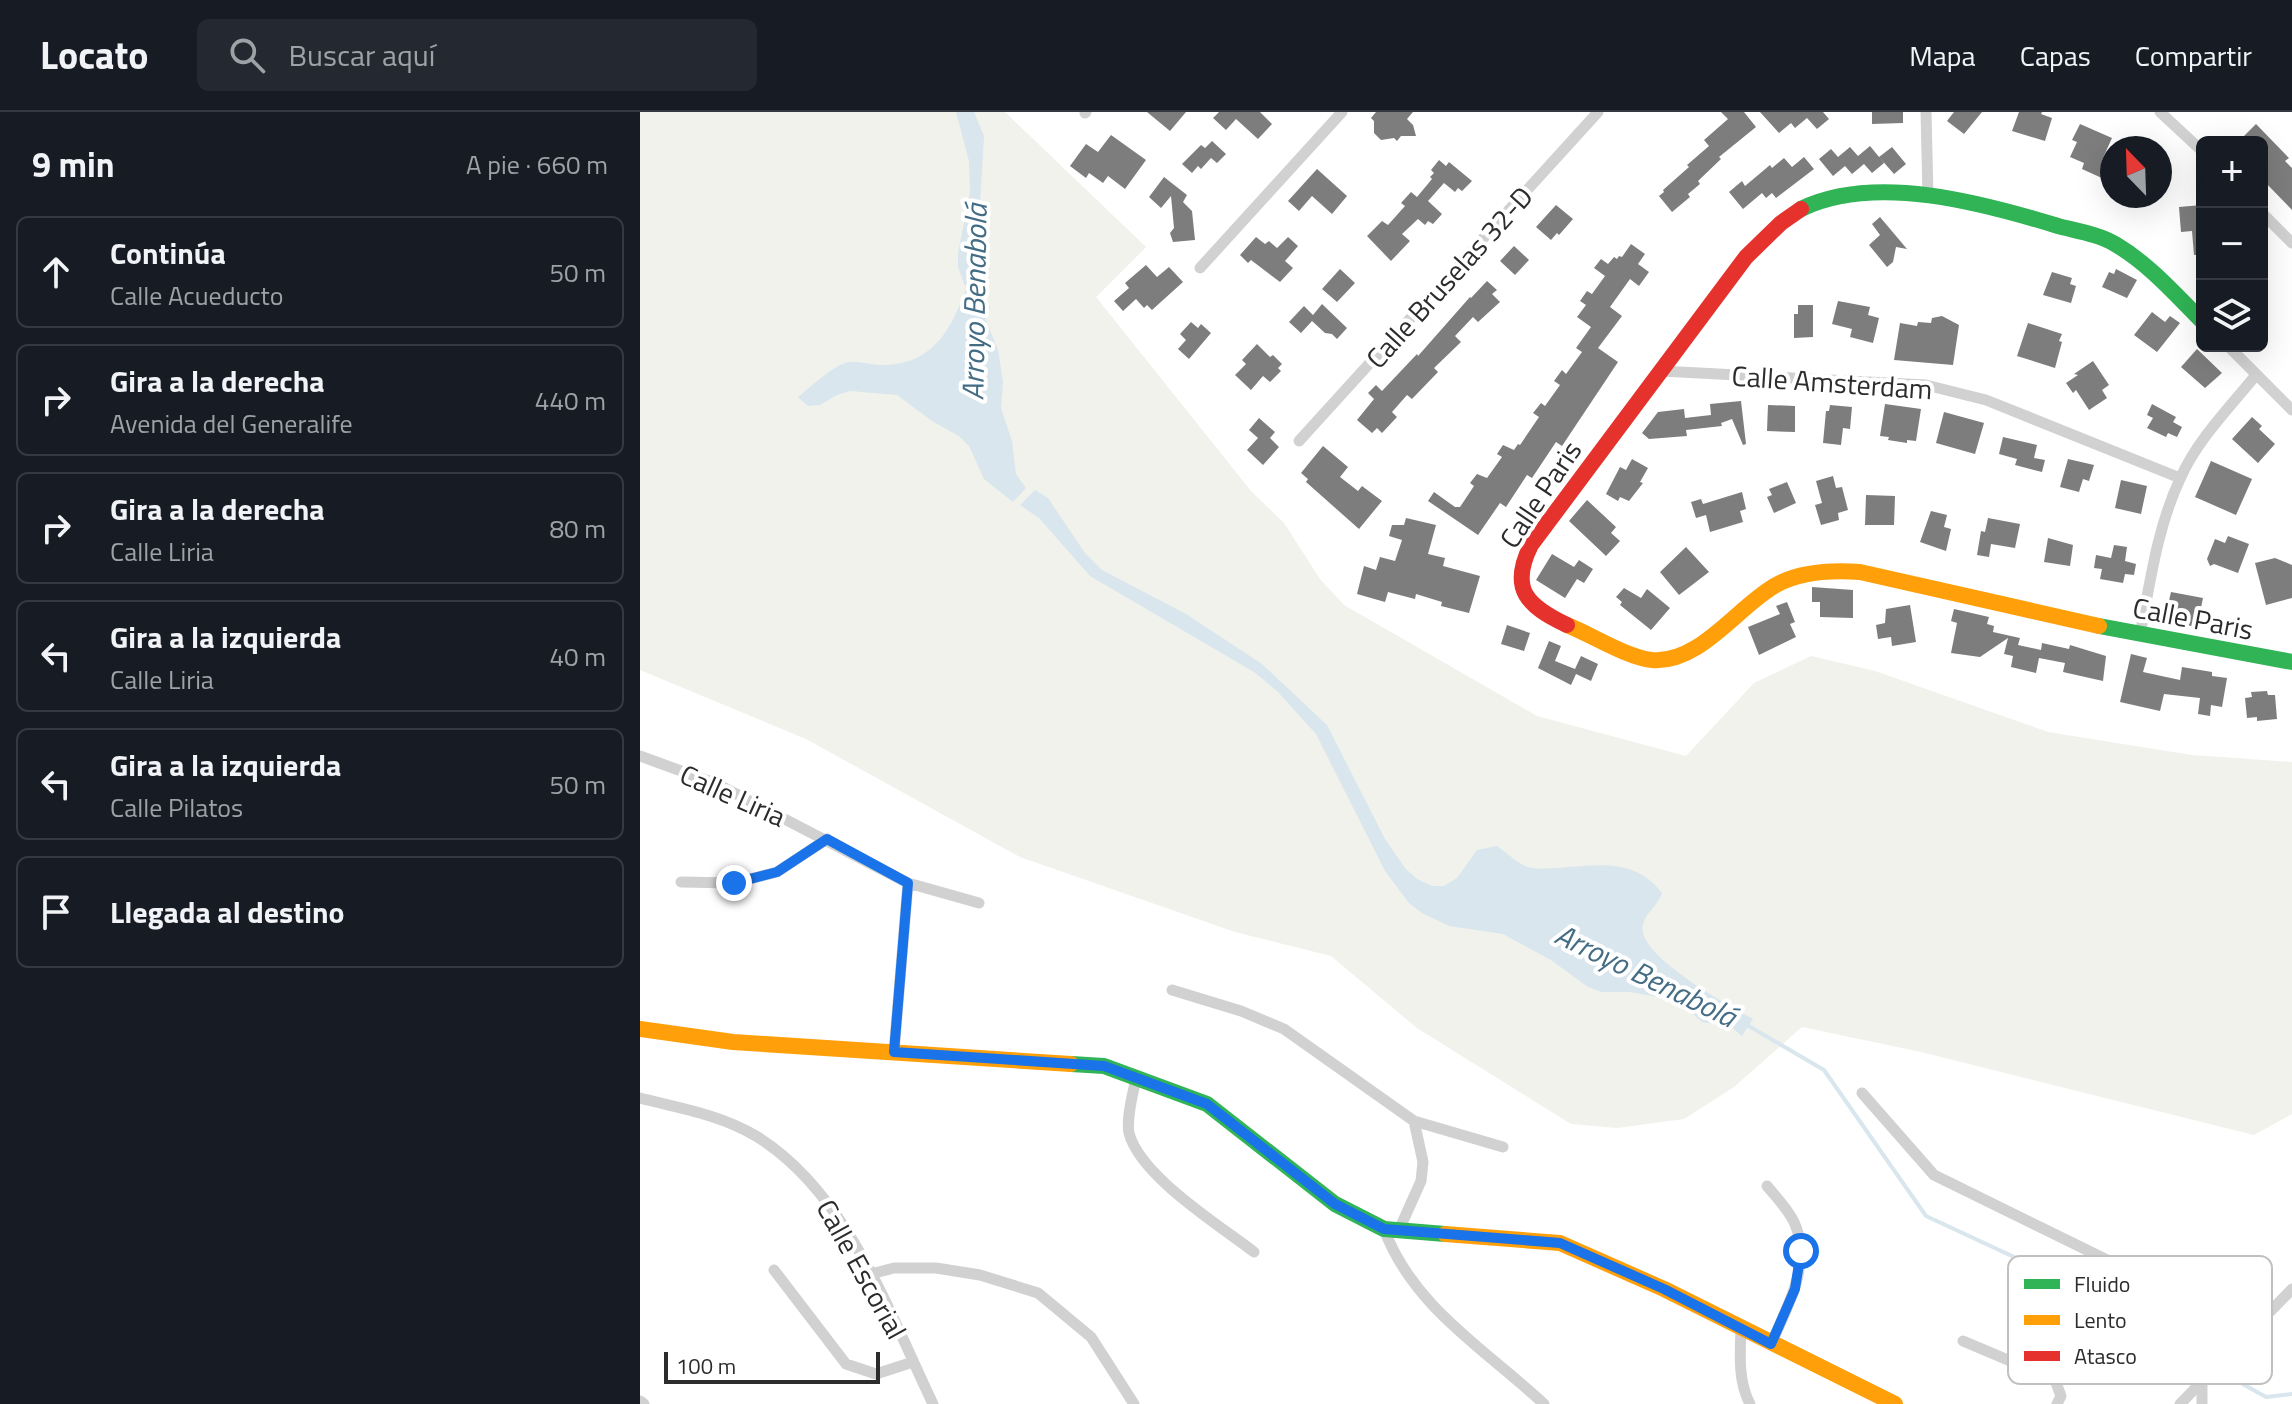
<!DOCTYPE html>
<html lang="es">
<meta charset="utf-8">
<style>
:root{--surface:#171b24;--page:#242831;--text:#f1f3f6;--muted:#9ea1a6;--line:#363941}
body{margin:0;font-family:"Titillium Web",sans-serif;background:var(--page);color:var(--text)}
.controls{position:absolute;right:24px;top:24px;display:grid;overflow:hidden;border-radius:12px;box-shadow:0 8px 32px #0002}
.controls button{width:72px;height:72px;display:grid;place-items:center;padding:0;border:0;border-bottom:2px solid var(--line);background:var(--surface);color:var(--text);font:40px sans-serif}
.compass{position:absolute;left:1460px;top:24px;width:72px;height:72px;border-radius:50%;background:var(--surface);box-shadow:0 8px 32px #0002;rotate:337deg}
.scale{position:absolute;left:24px;bottom:20px;width:216px;box-sizing:border-box;padding-left:8px;border:4px solid #2c2c2c;border-top:0;font-size:22px;line-height:28px;white-space:nowrap;color:#2c2c2c;-webkit-text-stroke:6px #fff;paint-order:stroke}
.stop{position:absolute;width:24px;height:24px;margin:-18px;border:6px solid #1a73e8;border-radius:50%;background:#fff}
.stop.end{background:#1a73e8;border-color:#fff;box-shadow:0 2px 8px #0008}
.list{margin:0;padding:0;list-style:none}
h2{display:flex;justify-content:space-between;align-items:center;height:104px;margin:0;padding:0 32px;font-size:34px}
h2 small{font-size:26px;font-weight:400;color:var(--muted)}
.list li{display:grid;grid-template-columns:52px 1fr auto;gap:24px;align-items:center;box-sizing:border-box;height:112px;margin:0 16px 16px;padding:0 16px;border:2px solid var(--line);border-radius:12px}
.list b{display:block;font-size:30px;white-space:nowrap}
.list p{margin:0;font-size:26px;white-space:nowrap;color:var(--muted)}
.list em{font-size:26px;font-style:normal;color:var(--muted)}
.icon{flex:none;width:44px;height:44px;fill:none;stroke:currentColor;stroke-width:2;stroke-linecap:round;stroke-linejoin:round}
.map{position:relative;flex:none;width:1652px;height:1292px;overflow:hidden}
header{display:flex;align-items:center;gap:48px;box-sizing:border-box;height:112px;padding:0 40px;background:var(--surface);border-bottom:2px solid var(--line)}
header strong{font-size:38px}
nav{display:flex;gap:44px;margin-inline-start:auto;font-size:28px}
.search{width:560px;height:72px;background:var(--page);display:flex;align-items:center;gap:20px;box-sizing:border-box;padding:0 28px;border-radius:12px;color:var(--muted);font-size:30px}
main{display:flex}
aside{flex:1;background:var(--surface)}
.map>svg:first-child{display:block}
.green{fill:#f0f2eb}
.water{fill:#d9e6ee}
.lines{fill:none;stroke-linecap:round;stroke-linejoin:round}
.stream{stroke:#d9e6ee;stroke-width:4}
.building{fill:#7d7d7d}
.street{stroke:#d1d1d1;stroke-width:11}
.fast{stroke:#30b455;stroke-width:16}
.slow{stroke:#ff9f0a;stroke-width:16}
.jam{stroke:#e5322d;stroke-width:16}
.route{stroke:#1a73e8;stroke-width:10}
.labels{text-anchor:middle;dominant-baseline:central;stroke-width:8;stroke-linejoin:round;paint-order:stroke}
.street-label{font-size:28px;fill:#2c2c2c;stroke:#fff}
.water-label{font-size:30px;font-style:italic;fill:#446d85;stroke:#fff}
.key{fill:#fff;stroke:#c0c0c0;stroke-width:2}
.key-label{font-size:22px;fill:#2c2c2c}
</style>
<header>
<strong>Locato</strong>
<div class="search"><svg class="icon" aria-label="search" viewBox="0 0 24 24"><circle cx="10" cy="10" r="6"/><path d="M15 15l6 6"/></svg>Buscar aquí</div>
<nav><a>Mapa</a><a>Capas</a><a>Compartir</a></nav>
</header>
<main>
<aside>
<h2>9 min<small>A pie · 660 m</small></h2>
<ul class="list">
<li><svg class="icon" aria-label="ahead" viewBox="0 0 24 24"><path d="M12 20V5M6 11l6-6 6 6"/></svg><div><b>Continúa</b><p>Calle Acueducto</p></div><em>50 m</em></li>
<li><svg class="icon" aria-label="right" viewBox="0 0 24 24"><path d="M7 20v-9h11M14 6l5 5-5 5"/></svg><div><b>Gira a la derecha</b><p>Avenida del Generalife</p></div><em>440 m</em></li>
<li><svg class="icon" aria-label="right" viewBox="0 0 24 24"><path d="M7 20v-9h11M14 6l5 5-5 5"/></svg><div><b>Gira a la derecha</b><p>Calle Liria</p></div><em>80 m</em></li>
<li><svg class="icon" aria-label="left" viewBox="0 0 24 24"><path d="M17 20v-9H6M10 6l-5 5 5 5"/></svg><div><b>Gira a la izquierda</b><p>Calle Liria</p></div><em>40 m</em></li>
<li><svg class="icon" aria-label="left" viewBox="0 0 24 24"><path d="M17 20v-9H6M10 6l-5 5 5 5"/></svg><div><b>Gira a la izquierda</b><p>Calle Pilatos</p></div><em>50 m</em></li>
<li><svg class="icon" aria-label="arrive" viewBox="0 0 24 24"><path d="M6 21V4h12l-3 4 3 4H6"/></svg><div><b>Llegada al destino</b></div></li>
</ul>
</aside>
<div class="map">
<svg width="1652" height="1292" viewBox="0 0 1652 1292">
<rect width="100%" height="100%" fill="#fff"/>
<!-- green -->
<path class="green" d="M0,0H365L506,135L456,185L611,379L644,411L680,467L704,493L897,604L1046,644L1114,571L1171,544L1235,559L1408,620L1552,643L1652,650V1002L1614,1023L1281,940L1162,915L1094,975L1044,1007L977,1016L931,1012L777,916L691,844L595,820L380,745L166,627L0,558Z"/>
<!-- water -->
<path class="water" d="M316,0H334L344,24L340,93L350,160L347,187L350,196L345,206L358,238L363,270L361,296L372,329L376,362L386,376L373,390L344,367L329,334L319,324L292,309L257,283L210,279L197,283L180,293L168,294L158,285C170,276 194,252 209,250C221,249 234,254 246,253C294,251 311,217 326,177L318,155V141L330,81L329,49Z
M395,378L408,386L445,441L462,458L546,502L622,552L687,613L745,727L765,756L777,767L792,774H804L817,766L837,738L857,734C866,740 878,752 888,755C897,758 909,756 919,756C958,753 995,746 1022,781C1018,794 1005,801 1003,813C995,843 1090,894 1113,907L1102,924L1090,914L1062,910L1053,902L1019,885L990,880H962L948,875L911,848L863,822L809,814L782,801L769,791L745,759L676,622L637,579L614,560L450,464L399,406L380,393Z"/>
<g class="lines">
<!-- stream -->
<path class="stream" d="M1107,913L1184,958L1286,1104L1432,1172L1531,1232L1626,1285L1652,1282"/>
</g>
<!-- building -->
<path class="building" d="M507,0H546L530,19Z
M579,0H620L632,12L618,27L596,7L586,18L573,6Z
M736,0H773L767,7L773,13L776,24H761L757,29L754,26L741,28L734,21V9L731,6Z
M1081,0H1104L1116,15L1079,45L1081,47L1058,69L1060,72L1048,82L1050,85L1032,100L1019,84L1024,80L1023,78L1049,55L1047,53L1069,34L1064,28L1088,7Z
M1120,0H1183L1189,7L1177,17L1167,6L1155,16L1151,11L1139,21Z
M1232,0H1263V11L1232,12Z
M1314,0H1342L1324,22L1307,9Z
M1379,0H1402L1401,2L1412,6L1405,29L1372,19Z
M1440,12L1472,26L1462,48L1470,52L1464,67L1442,57L1444,51L1430,45L1437,30L1432,28Z
M1616,12L1649,46L1645,49L1652,56V98L1622,67V30H1598Z
M471,23L506,48L485,77L468,64L463,71L449,61L446,66L430,54L446,32L458,40Z
M572,29L586,42L577,51L571,46L561,57L558,54L552,61L542,52L561,33L565,36Z
M1230,34L1244,51L1232,61L1224,52L1212,62L1205,54L1193,64L1179,47L1191,37L1198,45L1210,35L1218,44Z
M1252,35L1266,52L1254,62L1239,45Z
M1164,45L1174,57L1136,86L1132,81L1126,86L1122,81L1103,97L1089,80L1102,69L1105,74L1130,53L1132,56L1144,46L1152,55Z
M799,48L806,54L809,50L832,69L822,79L818,76L815,80L804,71L788,89L802,102L793,112L788,109L785,113L778,107L762,122L770,129L751,149L727,124L742,109L748,113L765,94L761,91L771,80L777,85L792,67L790,65L794,61L791,58Z
M677,57L707,84L692,102L672,84L659,99L648,89Z
M524,65L547,83L543,90L552,99L555,128L533,130L530,121L534,116L531,84L521,96L509,85Z
M916,93L933,107L919,123L917,121L911,128L896,115Z
M1562,93V143H1554L1552,119L1541,120L1539,95Z
M1240,105L1267,137L1256,135L1253,150L1247,155L1229,133L1240,123L1232,112Z
M616,125L625,132L629,129L637,136L648,125L658,134L645,149L653,156L640,170L611,148L608,151L600,143Z
M991,132L1005,142L998,152L1009,160L999,174L990,167L970,195L982,204L958,236L978,250L922,334L916,330L892,366L887,363L866,395L860,391L838,423L788,389L794,380L815,395H820L834,374L830,371L837,362L847,366L862,345L857,342L863,333L874,338L878,332L880,333L899,305L893,301L901,291L905,294L920,273L914,269L922,258L926,262L942,240L936,236L951,215L937,205L946,193L940,189L947,179L952,182L965,164L954,156L961,147L968,152L974,145L977,147L979,144L982,145Z
M874,134L889,148L875,163L860,149Z
M506,153L517,165L529,155L543,170L512,198L507,193L504,196L496,187L483,199L474,189L489,176L485,171Z
M700,157L715,171L697,190L682,177Z
M1476,157L1497,168L1487,186L1462,175L1469,160L1474,162Z
M1412,160L1432,166L1430,172L1436,174L1431,191L1403,183Z
M847,169L857,178L852,182L860,190L838,210L833,205L815,224L821,230L794,256L798,260L772,287L767,283L752,300L757,305L742,321L737,316L732,321L717,308L734,287L728,281L736,273L742,279L777,242L778,244L830,185L831,186Z
M1198,189L1230,195L1228,203L1239,206L1233,231L1210,225L1212,217L1192,212Z
M682,192L707,216L697,227L692,222L685,221L672,209L661,221L649,210L664,194L673,203Z
M1158,193H1173V225L1154,226V202H1158Z
M1512,200L1525,210L1530,204L1540,211L1517,240L1494,223Z
M1302,204L1319,213L1313,253L1254,248L1260,211L1277,214L1278,210L1291,211L1292,206Z
M551,210L558,216L561,212L571,221L549,247L538,237L546,228L540,222Z
M1388,211L1422,222L1419,229L1422,230L1415,256L1377,244Z
M617,232L630,245L633,243L642,252L638,256L641,259L630,270L623,264L611,278L595,263L606,252L602,248Z
M1557,237L1582,261L1565,276L1541,255Z
M1453,249L1469,273L1462,278L1467,286L1449,298L1436,278L1433,281L1426,271L1438,263L1434,262Z
M1101,289L1106,332L1103,333L1092,307L1081,311L1082,314L1046,318L1047,324L1009,327L1002,321L1018,300L1044,297L1045,306L1071,303L1070,292Z
M1245,292L1281,297L1276,329L1267,328V331L1248,328L1249,325L1240,324Z
M1512,292L1536,305L1533,310L1542,315L1537,325L1528,321L1526,325L1507,316L1513,306L1507,303Z
M1128,293L1155,294V320L1127,319Z
M1190,293L1212,295L1210,317L1203,316L1201,333L1183,331L1186,299H1189Z
M1304,300L1344,311L1335,342L1296,331Z
M1612,305L1622,314L1619,317L1635,332L1618,351L1592,327Z
M619,306L635,320L630,326L639,335L623,353L607,338L618,326L609,318Z
M1363,325L1397,333L1394,346L1405,348L1402,360L1375,353L1377,347L1359,342Z
M683,334L708,355L700,365L718,379L722,374L742,389L719,417L666,370L668,367L661,361Z
M992,347L1008,356L1000,370L1003,371L989,389L980,385L978,389L966,382L980,355L986,358Z
M1428,347L1454,353L1449,369L1443,367L1439,380L1420,375Z
M1571,349L1612,367L1596,403L1555,385Z
M1193,364L1196,376L1202,375L1208,398L1198,401L1199,408L1181,413L1175,393L1182,391L1176,369Z
M1481,368L1507,374L1501,402L1475,396Z
M1147,370L1156,391L1134,401L1127,385L1132,383L1129,377Z
M1102,380L1106,397L1100,399L1103,410L1070,420L1066,403L1056,406L1051,390L1061,387L1063,392Z
M1226,383L1255,384L1254,413H1225Z
M947,388L976,415L971,421L980,429L966,444L929,409Z
M1291,399L1307,403L1304,415L1311,417L1306,439L1280,430Z
M766,406L796,413L788,442L805,446L803,454L840,464L829,501L801,494L802,490L776,482L775,487L748,480L745,490L717,482L724,454L736,458L740,445L755,449L762,428L749,424L752,413H764Z
M1348,406L1380,412L1375,436L1351,432L1349,445L1337,443L1341,419L1345,420Z
M1588,424L1609,432L1598,461L1574,452L1570,454L1567,447L1575,427L1585,431Z
M1408,426L1433,433L1430,454L1404,450Z
M1474,433L1487,435L1485,449L1496,452L1494,463L1485,462L1483,471L1460,467L1462,457L1454,456L1456,443L1471,446Z
M1046,435L1069,460L1039,483L1020,460Z
M912,442L934,455L939,448L953,457L944,471L937,467L925,486L896,468Z
M1635,446L1652,453V486L1626,493L1615,451Z
M1172,475L1213,478V506L1180,505V490H1172Z
M984,476L1001,486L1007,477L1030,496L1011,518L980,493L982,490L976,485Z
M1531,480L1563,486L1557,515L1524,509Z
M1147,490L1155,510L1150,512L1156,525L1119,543L1108,515L1140,502L1136,494Z
M1270,493L1276,530L1252,534L1251,525L1238,527L1236,513L1245,511L1246,497Z
M1314,497L1349,505L1347,512L1354,514L1353,520L1380,526L1378,533L1401,538L1402,531L1429,537L1430,533L1466,544L1463,569L1423,560L1425,551L1399,546L1396,561L1371,555L1373,544L1364,542L1368,526L1340,545L1311,541L1317,511L1311,509Z
M867,513L890,521L884,539L861,532Z
M909,529L921,534L915,549L935,557L941,544L958,552L951,569L936,562L931,573L898,556Z
M1491,542L1507,546L1503,560L1540,568L1542,555L1572,560V564L1587,566L1582,595L1571,593L1570,604L1558,602L1560,586L1524,582L1520,599L1480,590Z
M1627,579L1628,583H1635L1637,607L1617,609V605L1607,606L1605,586L1612,585L1611,580Z"/>
<g class="lines">
<!-- street -->
<path class="street" d="M1286,0L1288,84
M1520,0L1562,39
M445,1L446,0
M1622,101L1652,131
M560,156L702,0
M1588,234L1652,298
M1021,259L1286,273L1346,288L1540,366
M659,329L958,0
M1500,523C1510,471 1517,416 1540,367C1557,328 1590,295 1616,263
M0,644L77,672L268,771L339,791
M41,770L94,771L137,760L187,727
M532,878L601,899L644,917L774,1009L863,1035
M254,940L268,771
M496,966C493,982 486,1006 489,1021C500,1064 579,1113 614,1140
M1222,981L1294,1063L1612,1219
M0,986C40,996 81,1003 116,1024C207,1080 249,1200 293,1292
M1127,1074C1136,1085 1148,1097 1154,1110C1173,1150 1147,1196 1131,1232
M744,1117C773,1195 845,1237 904,1292
M759,1118L781,1069L783,1050L774,1009
M134,1158L206,1252L236,1262L273,1250
M231,1162L254,1156H296L340,1163L398,1181L451,1225L494,1292
M1101,1217C1100,1243 1098,1269 1110,1292
M1323,1229L1415,1268L1421,1284L1417,1292
M0,1289L4,1292
M1540,1292L1652,1177
M1562,1292V1271"/>
<!-- fast -->
<path class="fast" d="M1161,97C1235,61 1343,91 1418,114C1437,119 1458,122 1475,132C1509,152 1535,182 1562,209
M1459,514L1652,550
M431,952L464,954L567,992L695,1092L744,1117L805,1122"/>
<!-- slow -->
<path class="slow" d="M927,513C952,523 986,545 1012,548C1060,552 1098,494 1136,473C1161,459 1192,458 1220,460L1459,514
M0,917L93,930L431,952
M805,1122L920,1131L1024,1177L1255,1292"/>
<!-- jam -->
<path class="jam" d="M927,513C887,494 869,477 891,433L1106,145L1141,111L1161,97"/>
</g>
<g class="lines">
<!-- route -->
<path class="route" d="M94,771L137,760L187,727L268,771L254,940L464,954L567,992L695,1092L744,1117L920,1131L1024,1177L1131,1232L1155,1177L1161,1139"/>
</g>
<g class="labels">
<!-- street labels -->
<g class="street-label">
<text transform="translate(809 165) rotate(-48)">Calle Bruselas 32-D</text>
<text transform="translate(1192 270) rotate(4)">Calle Amsterdam</text>
<text transform="translate(900 382) rotate(-56)">Calle Paris</text>
<text transform="translate(1553 506) rotate(11)">Calle Paris</text>
<text transform="translate(93 683) rotate(24)">Calle Liria</text>
<text transform="translate(222 1157) rotate(61)">Calle Escorial</text>
</g>
<!-- water labels -->
<g class="water-label">
<text transform="translate(334 190) rotate(-89)">Arroyo Benabolá</text>
<text transform="translate(1006 863) rotate(26)">Arroyo Benabolá</text>
</g>
</g>
<!-- legend -->
<rect x="1368" y="1144" width="264" height="128" rx="12" class="key"/>
<rect x="1384" y="1167" width="36" height="10" fill="#30b455"/>
<rect x="1384" y="1203" width="36" height="10" fill="#ff9f0a"/>
<rect x="1384" y="1239" width="36" height="10" fill="#e5322d"/>
<g class="key-label">
<text x="1434" y="1180">Fluido</text>
<text x="1434" y="1216">Lento</text>
<text x="1434" y="1252">Atasco</text>
</g>
</svg>
<div class="controls">
<button>+</button>
<button>−</button>
<button><svg class="icon" aria-label="layers" viewBox="0 0 24 24"><path d="M12 4l9 5-9 5-9-5zM3 14l9 5 9-5"/></svg></button>
</div>
<svg class="compass" viewBox="-18 -18 36 36"><path d="M0-13l5 13h-10z" fill="#e53935"/><path d="M0 13l5-13h-10z" fill="#9ea1a6"/></svg>
<div class="scale">100 m</div>
<div class="stop" style="left:1161px;top:1139px"></div>
<div class="stop end" style="left:94px;top:771px"></div>
</div>
</main>
